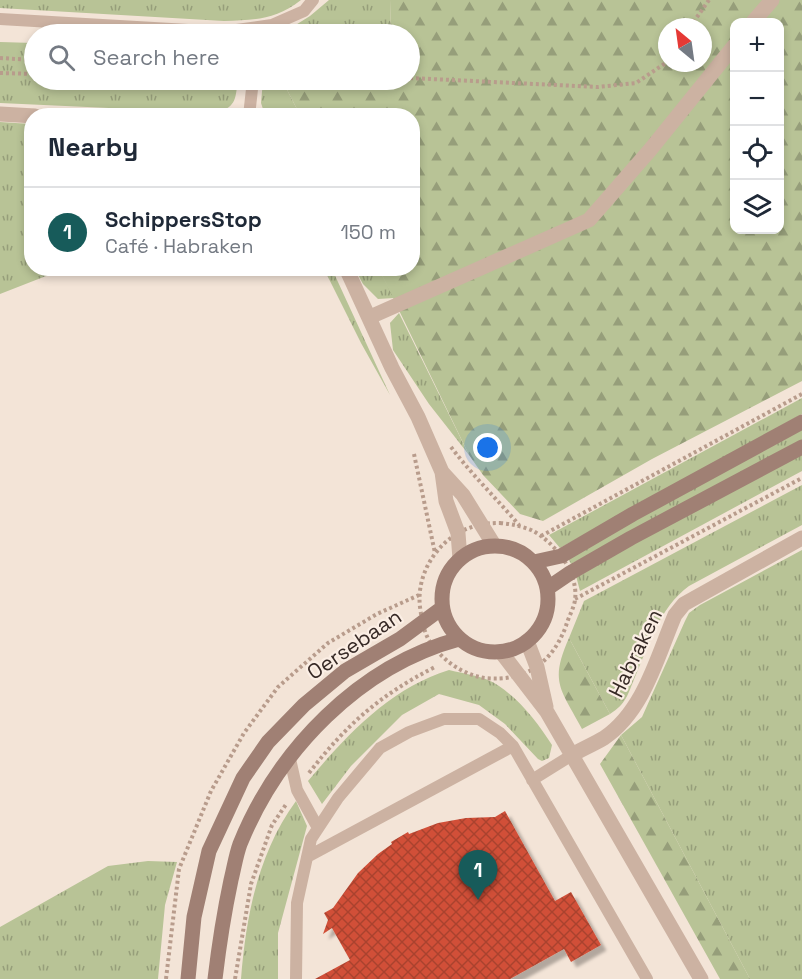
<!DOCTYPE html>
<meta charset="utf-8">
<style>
:root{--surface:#fff;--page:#f2f2f3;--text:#1f2937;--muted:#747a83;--line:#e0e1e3;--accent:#175b5a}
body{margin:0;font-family:"Space Grotesk",sans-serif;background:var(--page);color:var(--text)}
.controls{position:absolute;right:18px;top:18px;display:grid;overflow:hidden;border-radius:12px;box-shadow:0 3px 9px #0003}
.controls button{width:54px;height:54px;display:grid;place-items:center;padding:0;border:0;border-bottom:2px solid var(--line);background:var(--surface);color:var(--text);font:30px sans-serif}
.compass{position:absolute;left:658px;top:18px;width:54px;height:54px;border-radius:50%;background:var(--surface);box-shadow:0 3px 9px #0003;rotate:331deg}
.you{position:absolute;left:488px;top:448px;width:21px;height:21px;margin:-15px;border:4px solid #fff;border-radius:50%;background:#1a73e8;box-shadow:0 0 0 9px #1a73e833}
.badge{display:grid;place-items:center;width:39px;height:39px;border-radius:50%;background:var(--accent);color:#fff;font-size:20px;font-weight:700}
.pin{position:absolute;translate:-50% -50px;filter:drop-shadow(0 2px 3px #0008)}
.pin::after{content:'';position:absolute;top:32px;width:21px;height:18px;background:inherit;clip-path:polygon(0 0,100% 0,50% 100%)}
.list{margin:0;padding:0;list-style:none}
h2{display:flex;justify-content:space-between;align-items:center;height:78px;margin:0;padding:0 24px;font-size:26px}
h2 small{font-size:20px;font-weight:400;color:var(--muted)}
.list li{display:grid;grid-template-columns:39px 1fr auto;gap:18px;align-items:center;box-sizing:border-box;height:90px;padding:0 24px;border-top:2px solid var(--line)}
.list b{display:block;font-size:22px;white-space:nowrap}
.list p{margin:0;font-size:20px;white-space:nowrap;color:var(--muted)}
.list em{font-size:20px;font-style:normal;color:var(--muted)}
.icon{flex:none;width:33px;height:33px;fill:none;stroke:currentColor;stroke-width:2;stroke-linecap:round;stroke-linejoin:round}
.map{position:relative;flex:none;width:802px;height:979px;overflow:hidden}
.search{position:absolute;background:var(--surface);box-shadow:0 3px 9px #0003;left:24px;top:24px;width:396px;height:66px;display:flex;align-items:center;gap:15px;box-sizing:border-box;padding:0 21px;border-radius:33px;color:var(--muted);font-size:22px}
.panel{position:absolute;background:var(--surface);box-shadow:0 3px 9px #0003;left:24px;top:108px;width:396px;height:168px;border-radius:24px}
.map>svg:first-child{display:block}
.grass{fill:url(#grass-tufts)}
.forest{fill:url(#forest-firs);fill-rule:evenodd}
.building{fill:url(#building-cross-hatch);filter:url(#shadow)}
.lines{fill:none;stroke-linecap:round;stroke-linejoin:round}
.path{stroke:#b89c8c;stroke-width:4;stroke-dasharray:3 3;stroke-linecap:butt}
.lane{stroke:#ccb2a2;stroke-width:12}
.street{stroke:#ccb2a2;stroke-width:15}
.secondary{stroke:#a08074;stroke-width:15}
.labels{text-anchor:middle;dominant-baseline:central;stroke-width:4.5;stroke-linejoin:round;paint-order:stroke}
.street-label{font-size:21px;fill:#362925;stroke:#fbeee4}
</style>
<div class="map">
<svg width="802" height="979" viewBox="0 0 802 979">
<defs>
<pattern id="grass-tufts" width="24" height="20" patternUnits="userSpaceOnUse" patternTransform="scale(1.5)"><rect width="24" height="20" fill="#b8c396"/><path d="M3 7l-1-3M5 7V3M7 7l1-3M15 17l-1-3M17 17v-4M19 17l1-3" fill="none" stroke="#969e7a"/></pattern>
<pattern id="forest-firs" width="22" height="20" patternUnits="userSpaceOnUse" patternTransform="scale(1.5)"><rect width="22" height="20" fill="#b8c396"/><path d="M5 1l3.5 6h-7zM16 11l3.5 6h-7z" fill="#969e7a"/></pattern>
<pattern id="building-cross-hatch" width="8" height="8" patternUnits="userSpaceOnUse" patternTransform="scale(1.5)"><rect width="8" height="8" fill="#d15038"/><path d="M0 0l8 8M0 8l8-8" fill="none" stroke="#aa422f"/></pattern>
<filter id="shadow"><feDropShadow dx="5.5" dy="5.5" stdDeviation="1.5" flood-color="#0004"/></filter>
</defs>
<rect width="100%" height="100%" fill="#f3e4d7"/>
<!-- grass -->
<path class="grass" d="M0,0H301C275,20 255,20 224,21L0,8Z
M329,0H391L390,34H285L286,31L310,16Z
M0,42L34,43V80H238C235,99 237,105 218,113L0,103Z
M263,80H282L300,115H265L261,103Z
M0,122L31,124L32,268L64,269L0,294Z
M324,269H332L390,395L361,343Z
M355,269H379L394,298L378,299L363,284Z
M399,313L469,455L429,404L393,350L390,323Z
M802,398V414L560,548L549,535Z
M802,426V442L571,564L567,556Z
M802,454V471L580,591L576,576L641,538Z
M802,485V525L689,586C659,608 649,645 635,677C628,694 626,704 610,714L569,638L584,601Z
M802,550V979H750L621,735L642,717L685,621L689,613L700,605Z
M449,670C465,674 485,676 499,686C521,701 538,723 552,745L549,758L542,761L538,759L505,724L479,705L439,694L402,715L351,766L322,804L308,781C346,736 390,688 449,670Z
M296,801L307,826L278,933V979H241C246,916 258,853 296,801Z
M148,861L177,862L165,905L158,979H0V927L108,866Z"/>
<!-- forest -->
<path class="forest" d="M391,0H802V381L652,459L543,521L520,514L483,475L469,455L379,269L412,268V116L300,115L282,80L389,82L390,80H410V34H390ZM734,22H780V230H734ZM667,27H703V63H667Z
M569,638L610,714L582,729C561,689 549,683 569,638Z
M621,735L750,979H720L600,764Z"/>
<!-- building -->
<path class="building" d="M505,811L555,901L571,892L601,945L571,962L564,949L510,979H315L350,960L332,928L323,934L328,920L324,913L333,908L358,873L378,854L392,844L391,842L408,832L409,834L438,823L466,818L495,817Z"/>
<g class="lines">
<!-- path -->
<path class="path" d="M690,27L709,0
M0,58L34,60
M0,73L34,74
M410,78L598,87L636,83L667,62
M149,80L234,84L237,86
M451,447C472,475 497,499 519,525
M414,454L435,553
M500,523C511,524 521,526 531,530C554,541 579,573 575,600C574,608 568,618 566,626C552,663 526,682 485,678C464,675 445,662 432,645C424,634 422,621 420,607C416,574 437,540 469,528C479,524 489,523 500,523Z
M541,536L802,394
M575,599L802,478
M309,773C347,724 380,695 435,667
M166,979L179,869L211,791L244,733L278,687L328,643L377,614L419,595
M235,979L251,884L272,825L287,803"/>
<!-- lane -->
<path class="lane" d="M0,19L222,32L272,25L304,11L313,0
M249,116L253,80
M290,759L297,790L318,828
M532,780L572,755
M307,857L513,746
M296,979L297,903L311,839L338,798L380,748L409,732L444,719H479L500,733L513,746L647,979"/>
<!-- street -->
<path class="street" d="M753,22L772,0
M0,114L35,116
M346,268L392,368L418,417L442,472L446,501L458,533L460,559
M370,317L589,220L650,150L734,46
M442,472L463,495L494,545
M527,641L537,667L546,707
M501,652L547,712L701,979
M572,755C582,749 594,744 604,738C644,711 657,657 675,615L684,604L802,538"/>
<!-- secondary -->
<path class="secondary" d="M442 599a53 53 0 1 1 106 0a53 53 0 1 1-106 0Z
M534,562L561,556L633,514L802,422
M548,588L570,573L631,538L802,447
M188,979L194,917L209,851L243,778L268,742L304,705L345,671L400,639L442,608
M215,979C219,945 224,913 231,880C234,868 236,855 240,844C278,750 359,666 459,639"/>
</g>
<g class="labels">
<!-- street labels -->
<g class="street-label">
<text transform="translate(354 644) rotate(-34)">Oersebaan</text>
<text transform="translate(635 653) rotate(-64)">Habraken</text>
</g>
</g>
</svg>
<div class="controls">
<button>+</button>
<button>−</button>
<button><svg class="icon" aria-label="locate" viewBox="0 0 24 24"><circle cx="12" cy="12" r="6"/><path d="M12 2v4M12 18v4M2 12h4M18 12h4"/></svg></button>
<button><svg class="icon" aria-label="layers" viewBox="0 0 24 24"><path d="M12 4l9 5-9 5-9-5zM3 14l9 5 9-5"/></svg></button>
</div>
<svg class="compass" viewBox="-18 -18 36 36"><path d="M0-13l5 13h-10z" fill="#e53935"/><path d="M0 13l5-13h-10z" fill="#747a83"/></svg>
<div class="you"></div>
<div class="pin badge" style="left:478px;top:900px">1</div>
<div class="search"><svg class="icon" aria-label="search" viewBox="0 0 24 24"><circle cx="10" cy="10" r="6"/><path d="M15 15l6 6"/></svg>Search here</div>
<section class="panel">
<h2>Nearby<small></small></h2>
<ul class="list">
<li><span class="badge">1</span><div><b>SchippersStop</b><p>Café · Habraken</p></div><em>150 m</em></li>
</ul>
</section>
</div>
